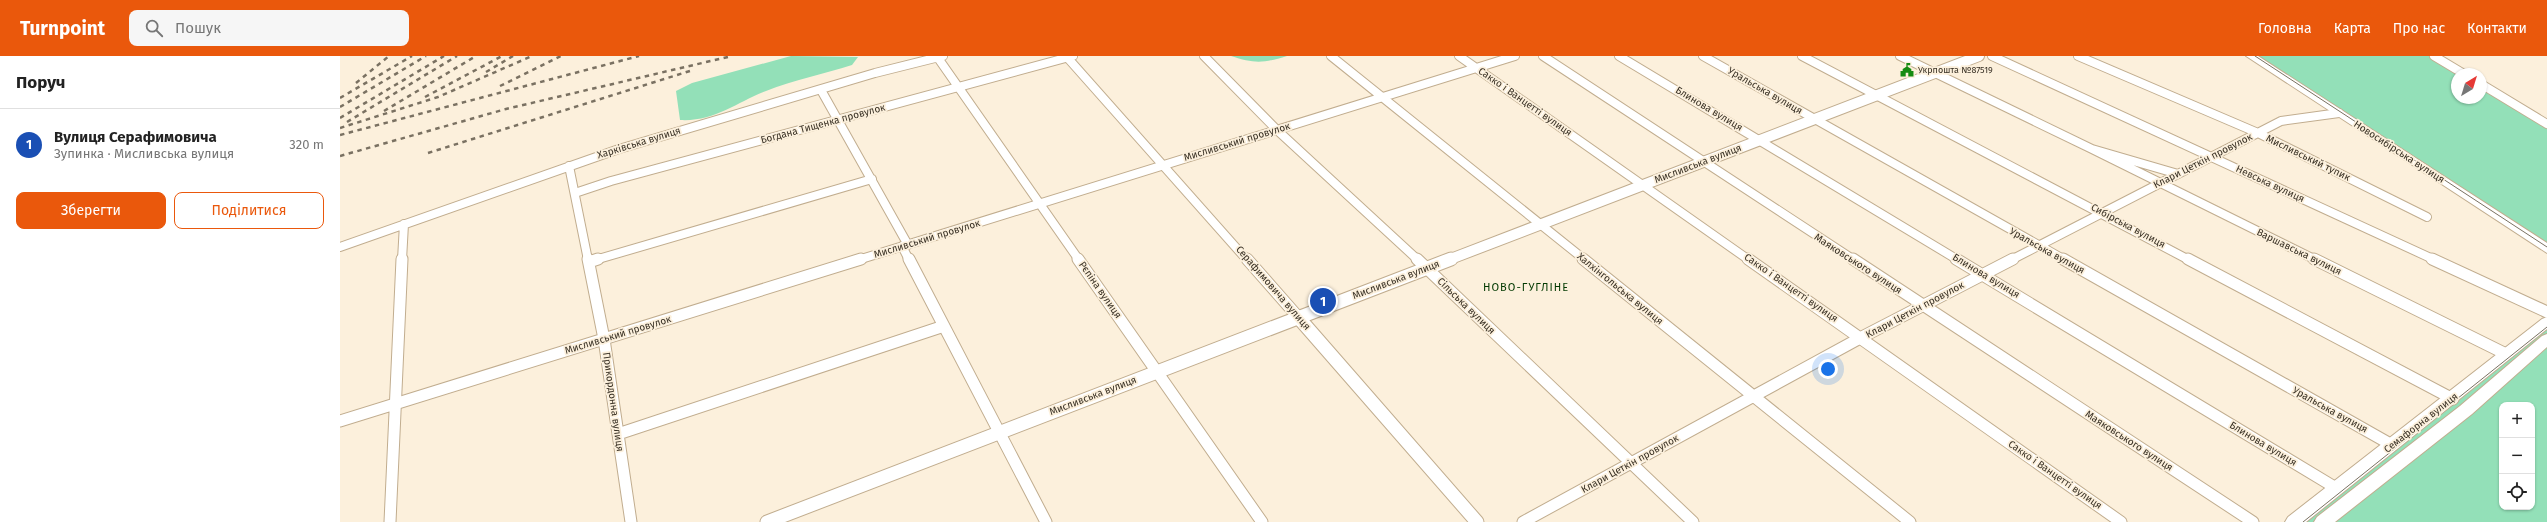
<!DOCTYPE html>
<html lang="uk">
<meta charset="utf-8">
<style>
:root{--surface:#fff;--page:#f6f6f6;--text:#222;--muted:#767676;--line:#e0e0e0;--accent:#ea580c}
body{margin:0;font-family:"Fira Sans",sans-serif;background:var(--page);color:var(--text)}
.controls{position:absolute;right:12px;bottom:12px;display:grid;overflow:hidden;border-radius:8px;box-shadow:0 1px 3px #0004}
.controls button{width:36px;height:36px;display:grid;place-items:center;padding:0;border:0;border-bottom:1px solid var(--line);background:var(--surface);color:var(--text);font:20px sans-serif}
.compass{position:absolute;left:2111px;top:12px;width:36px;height:36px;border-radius:50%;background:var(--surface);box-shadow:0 1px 3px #0004;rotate:38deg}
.you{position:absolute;left:1488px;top:313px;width:14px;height:14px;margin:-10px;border:3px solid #fff;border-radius:50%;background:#1a73e8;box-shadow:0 0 0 6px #1a73e833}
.badge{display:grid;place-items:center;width:26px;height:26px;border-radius:50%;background:var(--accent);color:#fff;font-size:13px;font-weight:700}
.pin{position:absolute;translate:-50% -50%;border:2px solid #fff;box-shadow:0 1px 4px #0006}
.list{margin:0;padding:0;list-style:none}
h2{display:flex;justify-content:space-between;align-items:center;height:52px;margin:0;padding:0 16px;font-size:17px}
h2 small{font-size:13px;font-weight:400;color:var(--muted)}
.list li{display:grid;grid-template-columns:26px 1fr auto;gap:12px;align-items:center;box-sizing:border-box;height:72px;padding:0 16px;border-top:1px solid var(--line)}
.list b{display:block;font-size:15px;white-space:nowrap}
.list p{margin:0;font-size:13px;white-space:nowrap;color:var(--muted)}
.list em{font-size:13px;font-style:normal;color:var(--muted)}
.actions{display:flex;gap:8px;padding:12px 16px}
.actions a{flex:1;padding:9px 0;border:1px solid var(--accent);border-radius:8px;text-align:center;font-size:14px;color:var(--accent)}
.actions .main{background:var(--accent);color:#fff}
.icon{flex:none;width:22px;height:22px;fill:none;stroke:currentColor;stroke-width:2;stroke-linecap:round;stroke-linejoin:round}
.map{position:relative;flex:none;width:2207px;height:466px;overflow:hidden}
header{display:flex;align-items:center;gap:24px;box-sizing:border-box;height:56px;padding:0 20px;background:var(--accent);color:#fff}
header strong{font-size:19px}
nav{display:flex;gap:22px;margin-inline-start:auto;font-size:14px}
.search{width:280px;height:36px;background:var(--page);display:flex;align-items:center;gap:10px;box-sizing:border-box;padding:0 14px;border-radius:8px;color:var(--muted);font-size:15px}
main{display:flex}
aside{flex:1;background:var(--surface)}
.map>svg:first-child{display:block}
.green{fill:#93e0b8;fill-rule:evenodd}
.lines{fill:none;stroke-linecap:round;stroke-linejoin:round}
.minor-far1-casing{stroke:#c1ad8f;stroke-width:10}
.minor-casing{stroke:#c1ad8f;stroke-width:13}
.tertiary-far1-casing{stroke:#c1ad8f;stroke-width:12}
.tertiary-casing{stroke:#c1ad8f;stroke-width:15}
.secondary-casing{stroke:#c1ad8f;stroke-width:2}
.minor-far1{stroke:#fff;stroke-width:8}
.minor{stroke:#fff;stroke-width:11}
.tertiary-far1{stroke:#fff;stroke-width:10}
.tertiary{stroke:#fff;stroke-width:13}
.secondary{fill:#fff;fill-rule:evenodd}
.tram{stroke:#7a7162;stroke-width:1}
.rail{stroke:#7a7162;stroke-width:2.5;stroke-dasharray:4.5 4.5;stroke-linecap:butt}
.labels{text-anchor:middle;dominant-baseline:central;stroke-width:3.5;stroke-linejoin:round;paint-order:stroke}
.far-poi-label{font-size:9px;fill:#393125;stroke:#fcf0dc;text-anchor:start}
.street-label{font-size:10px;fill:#393125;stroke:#fcf0dc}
.neighbourhood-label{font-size:11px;letter-spacing:1px;fill:#023901;stroke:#fcf0dc}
</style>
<header>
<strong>Turnpoint</strong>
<div class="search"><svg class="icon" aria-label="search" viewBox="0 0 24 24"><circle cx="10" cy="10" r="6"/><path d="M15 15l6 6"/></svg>Пошук</div>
<nav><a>Головна</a><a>Карта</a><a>Про нас</a><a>Контакти</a></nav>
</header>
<main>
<aside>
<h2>Поруч<small></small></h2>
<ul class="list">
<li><span class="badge" style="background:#1a4fb4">1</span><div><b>Вулиця Серафимовича</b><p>Зупинка · Мисливська вулиця</p></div><em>320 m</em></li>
</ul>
<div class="actions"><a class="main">Зберегти</a><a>Поділитися</a></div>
</aside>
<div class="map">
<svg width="2207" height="466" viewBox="0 0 2207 466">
<rect width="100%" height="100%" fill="#fcf0dc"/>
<!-- green -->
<path class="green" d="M451,0L518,1L512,9C484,18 454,24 426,35C397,46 374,66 340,64L336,35L352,27Z
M891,0H947C925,7 914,8 891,0Z
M1911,0H2094L2117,18V42H2141V28L2207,68V193Z
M2207,260V466H1944ZM2162,349H2192V451H2162Z"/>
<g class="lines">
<!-- minor-far1 casing -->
<g class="minor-far1-casing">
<path id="minor-far1" d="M726,0L907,204
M864,0L937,74L1078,204
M991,0L1245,204
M1119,0L1409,204
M1203,0L1514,204
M1279,0L1618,204
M1363,0L1725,204
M1462,0L1849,204
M1560,0L1752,93
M1652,0L2095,204
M1738,0L1918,77L2087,161
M2094,0L2124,18
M598,2L739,204
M2141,28L2207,68
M481,34L568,189
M229,110L248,204
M1838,118L1752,93L1976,204
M235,137L271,125L733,0
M562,190L569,204
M0,191L279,93L535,17L603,0
M62,204L64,168
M255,204L532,123
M518,204L1175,0
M1671,204L1941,65L1999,57"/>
</g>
<!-- minor casing -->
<g class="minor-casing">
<path id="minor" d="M248,203L264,283L291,466
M569,203L706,466
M738,203L922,466
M907,203L958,261
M1077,203L1353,466
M1243,203L1570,466
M1408,203L1781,466
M1513,203L1913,466
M1616,203L1996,432
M1723,203L2052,389
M1848,203L2113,343
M1974,203L2166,298
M2092,203L2207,256
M249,206L258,203
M0,365L521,203
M278,378L604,270
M50,466L62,203
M1183,466L1522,281L1673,203"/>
</g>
<!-- tertiary-far1 casing -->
<g class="tertiary-far1-casing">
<path id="tertiary-far1" d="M1108,204L1639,0"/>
</g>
<!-- tertiary casing -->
<g class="tertiary-casing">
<path id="tertiary" d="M958,261L1137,466
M427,466L1111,203"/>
</g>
<!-- secondary casing -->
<g class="secondary-casing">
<path id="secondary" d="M1906,0H1918L2207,187V197Z
M2207,261V273L1966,466H1945L1948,461L2202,263Z
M2207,278V291L2132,358L1995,466H1974L1977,461L2120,350L2202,280Z"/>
</g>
<!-- minor-far1 -->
<use href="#minor-far1" class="minor-far1"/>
<!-- minor -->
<use href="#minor" class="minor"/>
<!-- tertiary-far1 -->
<use href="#tertiary-far1" class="tertiary-far1"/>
<!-- tertiary -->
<use href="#tertiary" class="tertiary"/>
<!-- secondary -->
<use href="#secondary" class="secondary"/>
<!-- tram -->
<path class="tram" d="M1915,0L2207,191
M1963,466L2207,271"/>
<!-- rail -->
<path class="rail" d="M146,16L173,0
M16,27L49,0
M160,30L221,0
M85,41L162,0
M0,42L72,0
M0,51L86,0
M44,55L136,0
M0,62L104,0
M7,66L117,0
M0,72L98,41L192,0
M0,79L299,0
M88,97L353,14
M0,100L166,53L392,0"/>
</g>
<!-- icons -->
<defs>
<g id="civic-bare" transform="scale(1.08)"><path d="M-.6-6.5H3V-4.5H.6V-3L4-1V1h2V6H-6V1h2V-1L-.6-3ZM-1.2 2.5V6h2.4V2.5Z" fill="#158b12" stroke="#fcf0dc" stroke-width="2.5" paint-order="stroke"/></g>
</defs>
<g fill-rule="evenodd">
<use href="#civic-bare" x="1567" y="14"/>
</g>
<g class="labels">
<!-- far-poi labels -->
<g class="far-poi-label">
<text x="1578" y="14">Укрпошта №87519</text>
</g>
<!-- street labels -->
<g class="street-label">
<text transform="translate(1425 35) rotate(30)">Уральська вулиця</text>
<text transform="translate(1185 46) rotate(35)">Сакко і Ванцетті вулиця</text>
<text transform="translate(1369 53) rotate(31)">Блинова вулиця</text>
<text transform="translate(483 68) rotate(-15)">Богдана Тищенка провулок</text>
<text transform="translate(897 86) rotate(-17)">Мисливський провулок</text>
<text transform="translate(299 87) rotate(-17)">Харківська вулиця</text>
<text transform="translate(2059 96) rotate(33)">Новосибірська вулиця</text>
<text transform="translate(1968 102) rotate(26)">Мисливський тупик</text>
<text transform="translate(1863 105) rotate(-27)">Клари Цеткін провулок</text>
<text transform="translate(1358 108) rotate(-21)">Мисливська вулиця</text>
<text transform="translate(1930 128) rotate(25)">Невська вулиця</text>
<text transform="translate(1788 170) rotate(28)">Сибірська вулиця</text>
<text transform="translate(587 183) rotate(-17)">Мисливський провулок</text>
<text transform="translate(1707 195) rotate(29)">Уральська вулиця</text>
<text transform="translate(1959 196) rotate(26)">Варшавська вулиця</text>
<text transform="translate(1518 208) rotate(33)">Маяковського вулиця</text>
<text transform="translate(1646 220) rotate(31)">Блинова вулиця</text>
<text transform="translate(1056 224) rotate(-21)">Мисливська вулиця</text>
<text transform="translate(933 232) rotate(49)">Серафимовича вулиця</text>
<text transform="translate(1451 232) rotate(35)">Сакко і Ванцетті вулиця</text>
<text transform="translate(1280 233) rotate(39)">Халхінгольська вулиця</text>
<text transform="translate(760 234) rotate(55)">Рєпіна вулиця</text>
<text transform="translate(1126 250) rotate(44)">Сільська вулиця</text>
<text transform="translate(1575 254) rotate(-28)">Клари Цеткін провулок</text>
<text transform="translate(278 279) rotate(-17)">Мисливський провулок</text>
<text transform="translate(753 340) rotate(-21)">Мисливська вулиця</text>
<text transform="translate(273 346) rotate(82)">Прикордонна вулиця</text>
<text transform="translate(1990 354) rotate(29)">Уральська вулиця</text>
<text transform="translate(2081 367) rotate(-38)">Семафорна вулиця</text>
<text transform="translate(1789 385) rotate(33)">Маяковського вулиця</text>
<text transform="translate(1923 388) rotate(31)">Блинова вулиця</text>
<text transform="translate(1290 408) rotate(-29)">Клари Цеткін провулок</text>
<text transform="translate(1715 419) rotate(35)">Сакко і Ванцетті вулиця</text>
</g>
<!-- neighbourhood labels -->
<g class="neighbourhood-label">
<text x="1186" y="231">НОВО-ГУГЛІНЕ</text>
</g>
</g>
</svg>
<div class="controls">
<button>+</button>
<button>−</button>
<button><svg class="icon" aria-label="locate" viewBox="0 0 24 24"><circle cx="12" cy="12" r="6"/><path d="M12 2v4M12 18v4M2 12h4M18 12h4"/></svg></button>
</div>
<svg class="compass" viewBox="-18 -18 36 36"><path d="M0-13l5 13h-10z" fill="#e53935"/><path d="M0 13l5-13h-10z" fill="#767676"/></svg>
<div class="you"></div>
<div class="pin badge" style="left:983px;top:245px;background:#1a4fb4">1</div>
</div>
</main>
